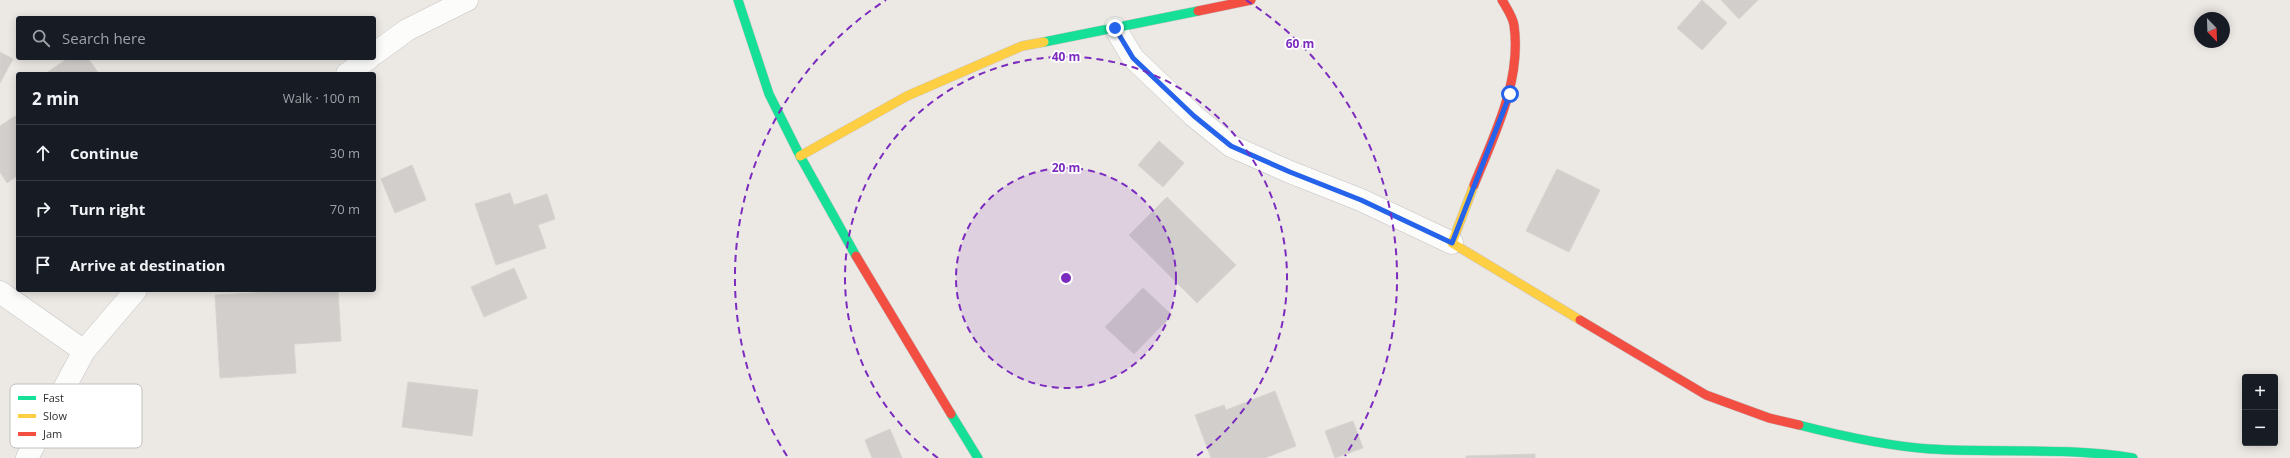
<!DOCTYPE html>
<meta charset="utf-8">
<style>
:root{--surface:#171b24;--page:#20242c;--text:#f1f3f6;--muted:#9ea1a6;--line:#363941}
body{margin:0;font-family:"Open Sans",sans-serif;background:var(--page);color:var(--text)}
.controls{position:absolute;right:12px;bottom:12px;display:grid;overflow:hidden;border-radius:4px;box-shadow:0 2px 10px #0003}
.controls button{width:36px;height:36px;display:grid;place-items:center;padding:0;border:0;border-bottom:1px solid var(--line);background:var(--surface);color:var(--text);font:20px sans-serif}
.compass{position:absolute;left:2194px;top:12px;width:36px;height:36px;border-radius:50%;background:var(--surface);box-shadow:0 2px 10px #0003;rotate:157deg}
.stop{position:absolute;width:12px;height:12px;margin:-9px;border:3px solid #2563eb;border-radius:50%;background:#fff}
.stop.end{background:#2563eb;border-color:#fff;box-shadow:0 1px 4px #0008}
.list{margin:0;padding:0;list-style:none}
h2{display:flex;justify-content:space-between;align-items:center;height:52px;margin:0;padding:0 16px;font-size:17px}
h2 small{font-size:13px;font-weight:400;color:var(--muted)}
.list li{display:grid;grid-template-columns:26px 1fr auto;gap:12px;align-items:center;box-sizing:border-box;height:56px;padding:0 16px;border-top:1px solid var(--line)}
.list b{display:block;font-size:15px;white-space:nowrap}
.list em{font-size:13px;font-style:normal;color:var(--muted)}
.icon{flex:none;width:22px;height:22px;fill:none;stroke:currentColor;stroke-width:2;stroke-linecap:round;stroke-linejoin:round}
.map{position:relative;flex:none;width:2290px;height:458px;overflow:hidden}
.search{position:absolute;background:var(--surface);box-shadow:0 2px 10px #0003;left:16px;top:16px;width:360px;height:44px;display:flex;align-items:center;gap:10px;box-sizing:border-box;padding:0 14px;border-radius:4px;color:var(--muted);font-size:15px}
.panel{position:absolute;background:var(--surface);box-shadow:0 2px 10px #0003;left:16px;top:72px;width:360px;height:220px;border-radius:4px}
.map>svg:first-child{display:block}
.building{fill:#d1cecb;stroke:#d7d4d0}
.lines{fill:none;stroke-linecap:round;stroke-linejoin:round}
.street-casing{stroke:#c5c4c5;stroke-width:23}
.fast-casing{stroke:#c5c4c5;stroke-width:10}
.slow-casing{stroke:#c5c4c5;stroke-width:10}
.jam-casing{stroke:#c5c4c5;stroke-width:10}
.street{stroke:#fcfcfb;stroke-width:22}
.fast{stroke:#16e098;stroke-width:9}
.slow{stroke:#ffcf43;stroke-width:9}
.jam{stroke:#f24e42;stroke-width:9}
.route{stroke:#2563eb;stroke-width:5}
.ring{fill:none;stroke:#7b2cbf;stroke-width:2;stroke-dasharray:7 5}
.key{fill:#fff;stroke:#c0c0c0;stroke-width:1}
.key-label{font-size:11px;fill:#2e2e2e}
.centre{fill:#7b2cbf;stroke:#fff;stroke-width:2}
.ring-label{font-size:12px;text-anchor:middle;font-weight:bold;fill:#7b2cbf;stroke:#fff;stroke-width:3.5;stroke-linejoin:round;paint-order:stroke}
</style>
<div class="map">
<svg width="2290" height="458" viewBox="0 0 2290 458">
<rect width="100%" height="100%" fill="#ece8e4"/>
<!-- building -->
<path class="building" d="M1702,0L1727,23L1702,50L1677,28Z
M1721,0H1758L1739,19Z
M0,52L13,59L0,83Z
M68,58H88L99,74H45Z
M15,116L18,120V175L7,183L0,172V126Z
M1159,141L1184,163L1163,187L1138,165Z
M412,165L426,200L395,213L381,179Z
M1557,169L1600,190L1569,252L1526,231Z
M510,193L514,205L547,194L555,219L538,225L546,248L496,265L475,204Z
M1167,197L1236,265L1197,303L1129,235Z
M514,268L527,298L484,317L471,287Z
M1143,288L1172,315L1134,354L1105,327Z
M309,290H338L341,341L294,344L296,373L220,378L215,295Z
M408,382L478,390L472,436L402,427Z
M1275,391L1296,446L1265,458H1211L1195,415L1224,405L1226,410Z
M1353,421L1363,448L1335,458L1325,431Z
M890,429L902,458H872L865,440Z
M1535,454V458H1466V456Z"/>
<g class="lines">
<!-- street casing -->
<g class="street-casing">
<path id="street" d="M1115,28L1133,58L1194,116L1231,146L1290,172L1361,200L1452,243
M374,54L407,30L467,0
M347,74L369,58
M0,292L84,351
M27,458L84,351L136,290"/>
</g>
<!-- fast casing -->
<g class="fast-casing">
<path id="fast" d="M738,0L769,94L800,156L856,256
M1044,42L1198,11
M951,414L978,458
M1799,425C1842,436 1886,446 1930,449C1998,453 2066,447 2133,458"/>
</g>
<!-- slow casing -->
<g class="slow-casing">
<path id="slow" d="M800,156L907,96L1022,46L1044,42
M1474,185L1452,243L1580,320"/>
</g>
<!-- jam casing -->
<g class="jam-casing">
<path id="jam" d="M1198,11L1251,0
M1474,185C1494,135 1522,81 1514,25C1513,17 1506,7 1502,0
M856,256L951,414
M1580,320L1706,395L1769,418L1799,425"/>
</g>
<!-- street -->
<use href="#street" class="street"/>
<!-- fast -->
<use href="#fast" class="fast"/>
<!-- slow -->
<use href="#slow" class="slow"/>
<!-- jam -->
<use href="#jam" class="jam"/>
</g>
<g class="lines">
<!-- route -->
<path class="route" d="M1115,28L1133,58L1194,116L1231,146L1290,172L1361,200L1452,243L1510,94"/>
</g>
<!-- distance rings -->
<circle cx="1066" cy="278" r="110" fill="#7b2cbf" fill-opacity=".12"/>
<g class="ring">
<circle cx="1066" cy="278" r="110"/>
<path d="M938 458A221 221 0 1 1 1194 458"/>
<path d="M787 456A331 331 0 0 1 886 0M1246 0A331 331 0 0 1 1345 456"/>
</g>
<!-- legend -->
<rect x="10" y="384" width="132" height="64" rx="6" class="key"/>
<rect x="18" y="396" width="18" height="4" fill="#16e098"/>
<rect x="18" y="414" width="18" height="4" fill="#ffcf43"/>
<rect x="18" y="432" width="18" height="4" fill="#f24e42"/>
<g class="key-label">
<text x="43" y="402">Fast</text>
<text x="43" y="420">Slow</text>
<text x="43" y="438">Jam</text>
</g>
<circle cx="1066" cy="278" r="6" class="centre"/>
<g class="ring-label">
<text x="1300" y="48">60 m</text>
<text x="1066" y="61">40 m</text>
<text x="1066" y="172">20 m</text>
</g>
</svg>
<div class="controls">
<button>+</button>
<button>−</button>
</div>
<svg class="compass" viewBox="-18 -18 36 36"><path d="M0-13l5 13h-10z" fill="#e53935"/><path d="M0 13l5-13h-10z" fill="#9ea1a6"/></svg>
<div class="stop" style="left:1510px;top:94px"></div>
<div class="stop end" style="left:1115px;top:28px"></div>
<div class="search"><svg class="icon" aria-label="search" viewBox="0 0 24 24"><circle cx="10" cy="10" r="6"/><path d="M15 15l6 6"/></svg>Search here</div>
<section class="panel">
<h2>2 min<small>Walk · 100 m</small></h2>
<ul class="list">
<li><svg class="icon" aria-label="ahead" viewBox="0 0 24 24"><path d="M12 20V5M6 11l6-6 6 6"/></svg><div><b>Continue</b></div><em>30 m</em></li>
<li><svg class="icon" aria-label="right" viewBox="0 0 24 24"><path d="M7 20v-9h11M14 6l5 5-5 5"/></svg><div><b>Turn right</b></div><em>70 m</em></li>
<li><svg class="icon" aria-label="arrive" viewBox="0 0 24 24"><path d="M6 21V4h12l-3 4 3 4H6"/></svg><div><b>Arrive at destination</b></div></li>
</ul>
</section>
</div>
